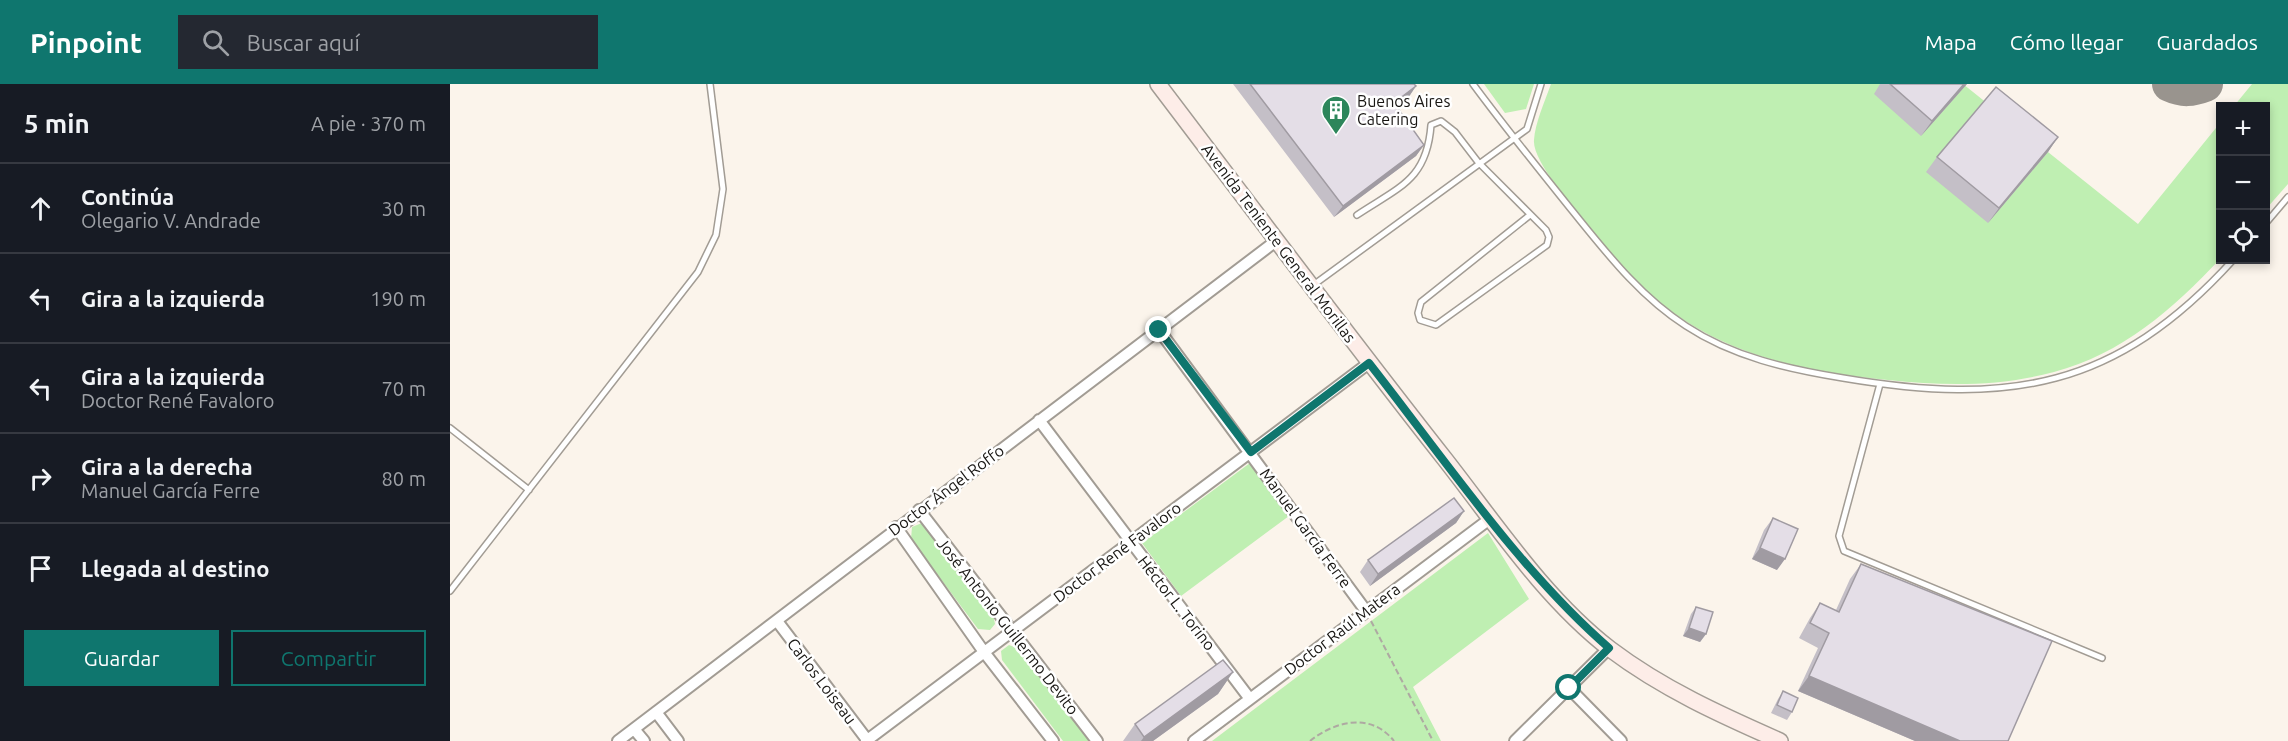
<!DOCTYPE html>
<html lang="es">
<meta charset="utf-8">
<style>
:root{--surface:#171b24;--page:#242831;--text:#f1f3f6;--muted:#9ea1a6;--line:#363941;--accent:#0f766e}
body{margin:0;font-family:Ubuntu,sans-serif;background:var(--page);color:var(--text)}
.controls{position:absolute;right:18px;top:18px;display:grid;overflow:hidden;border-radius:0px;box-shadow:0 3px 9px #0003}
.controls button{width:54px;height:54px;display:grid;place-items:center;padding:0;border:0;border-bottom:2px solid var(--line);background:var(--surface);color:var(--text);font:30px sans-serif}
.stop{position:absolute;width:18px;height:18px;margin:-14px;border:4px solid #0f766e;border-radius:50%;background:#fff}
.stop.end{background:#0f766e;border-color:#fff;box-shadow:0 2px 6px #0008}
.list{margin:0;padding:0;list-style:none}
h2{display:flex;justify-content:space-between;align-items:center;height:78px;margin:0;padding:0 24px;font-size:26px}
h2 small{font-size:20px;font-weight:400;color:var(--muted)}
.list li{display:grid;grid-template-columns:39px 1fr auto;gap:18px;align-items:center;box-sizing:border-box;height:90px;padding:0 24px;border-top:2px solid var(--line)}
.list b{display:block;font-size:22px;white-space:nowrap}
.list p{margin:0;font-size:20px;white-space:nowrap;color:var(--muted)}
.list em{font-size:20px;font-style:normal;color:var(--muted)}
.actions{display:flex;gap:12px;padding:18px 24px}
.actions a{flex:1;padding:14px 0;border:2px solid var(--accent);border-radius:0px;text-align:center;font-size:21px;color:var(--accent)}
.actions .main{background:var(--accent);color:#fff}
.icon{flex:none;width:33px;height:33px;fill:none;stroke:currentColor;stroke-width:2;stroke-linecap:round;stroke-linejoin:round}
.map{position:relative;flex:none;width:1838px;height:657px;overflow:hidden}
header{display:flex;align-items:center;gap:36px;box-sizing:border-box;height:84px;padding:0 30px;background:var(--accent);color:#fff}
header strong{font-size:28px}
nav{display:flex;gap:33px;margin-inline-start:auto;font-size:21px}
.search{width:420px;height:54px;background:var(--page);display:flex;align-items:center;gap:15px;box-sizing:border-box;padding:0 21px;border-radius:0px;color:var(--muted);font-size:22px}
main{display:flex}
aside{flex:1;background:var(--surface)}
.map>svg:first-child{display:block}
.green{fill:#bfefb2}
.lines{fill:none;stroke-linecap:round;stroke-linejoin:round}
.taxiway{stroke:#99948e;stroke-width:36}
.lane-casing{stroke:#a29c94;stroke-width:8}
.street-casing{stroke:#a29c94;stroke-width:14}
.secondary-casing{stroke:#a29c94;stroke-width:18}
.path{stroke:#aea9a2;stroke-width:2;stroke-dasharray:6 3;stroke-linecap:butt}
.lane{stroke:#fff;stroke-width:5}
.street{stroke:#fff;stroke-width:10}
.secondary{stroke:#fdede8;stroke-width:15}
.wall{fill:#c4bfc7}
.shaded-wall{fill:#a09ba2}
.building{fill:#e4dee7;stroke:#a09ba2;stroke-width:1.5}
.route{stroke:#0f766e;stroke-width:8}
.labels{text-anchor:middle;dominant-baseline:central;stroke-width:5;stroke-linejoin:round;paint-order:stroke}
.poi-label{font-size:16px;fill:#181613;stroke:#fff;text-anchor:start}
.street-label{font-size:16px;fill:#181613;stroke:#fff}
</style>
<header>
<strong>Pinpoint</strong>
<div class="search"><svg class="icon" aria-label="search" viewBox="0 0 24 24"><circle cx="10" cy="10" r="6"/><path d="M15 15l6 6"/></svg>Buscar aquí</div>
<nav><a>Mapa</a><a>Cómo llegar</a><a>Guardados</a></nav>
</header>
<main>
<aside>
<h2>5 min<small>A pie · 370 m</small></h2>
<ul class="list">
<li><svg class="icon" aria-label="ahead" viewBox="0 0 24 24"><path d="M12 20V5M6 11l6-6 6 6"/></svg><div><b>Continúa</b><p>Olegario V. Andrade</p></div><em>30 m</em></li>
<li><svg class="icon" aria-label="left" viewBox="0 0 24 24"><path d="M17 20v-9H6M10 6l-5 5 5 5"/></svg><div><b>Gira a la izquierda</b></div><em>190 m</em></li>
<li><svg class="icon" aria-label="left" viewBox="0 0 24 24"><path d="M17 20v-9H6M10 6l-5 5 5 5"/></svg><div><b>Gira a la izquierda</b><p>Doctor René Favaloro</p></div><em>70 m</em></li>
<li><svg class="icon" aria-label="right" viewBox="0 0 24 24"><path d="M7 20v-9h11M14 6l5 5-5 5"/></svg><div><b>Gira a la derecha</b><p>Manuel García Ferre</p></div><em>80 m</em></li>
<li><svg class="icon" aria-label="arrive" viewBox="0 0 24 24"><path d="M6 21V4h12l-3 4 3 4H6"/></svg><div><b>Llegada al destino</b></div></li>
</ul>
<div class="actions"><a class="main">Guardar</a><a>Compartir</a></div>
</aside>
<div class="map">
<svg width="1838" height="657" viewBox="0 0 1838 657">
<rect width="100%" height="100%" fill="#fbf4eb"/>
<!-- green -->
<path class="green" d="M1034,0H1084L1076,25L1055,29Z
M1101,0H1513L1688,140L1770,39V175C1723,225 1672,270 1604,288C1547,303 1496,302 1438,296C1305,283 1218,252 1136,140C1123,122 1082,77 1084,56C1085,39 1095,17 1101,0Z
M1802,0H1838V100L1816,125V22H1784Z
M800,379L839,432L731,512L692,459Z
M472,439L543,530L545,540L540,546L528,545L461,455L462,443Z
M1038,449L1079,515L963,603L991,657H762Z
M559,561L569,565L639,657H613L552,576L551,567Z"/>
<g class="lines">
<!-- taxiway -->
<path class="taxiway" d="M1720,0C1733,6 1742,5 1755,0"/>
<!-- lane casing -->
<g class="lane-casing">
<path id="lane" d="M1023,0C1054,42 1087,83 1120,124C1155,167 1189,212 1236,242C1283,273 1338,285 1393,294C1559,322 1666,305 1783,176
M907,131C949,103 977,96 981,41L991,37L1005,48L1028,78L1096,146L1099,153L1097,161L986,241L970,236L968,229L971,218L1080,131
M1816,139L1838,113
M862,202L1077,45L1091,0
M1430,300L1389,452L1394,467L1652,574
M0,344L79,406
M0,507L248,188L266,151L273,105L260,0"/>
</g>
<!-- street casing -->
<g class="street-casing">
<path id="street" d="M709,246L916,527
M589,336L800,615
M469,426L647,657
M446,443L534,568L603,657
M327,537L418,657
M1119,604L1171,657
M206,628L228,657
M184,645L194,657
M168,657L826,157
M416,657L919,279
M744,657L1041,434
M1065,657L1159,564"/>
</g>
<!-- secondary casing -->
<g class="secondary-casing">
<path id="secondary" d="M708,0C803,125 897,251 994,374C1045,439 1094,514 1160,565C1213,605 1271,631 1330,657"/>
</g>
<!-- path -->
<path class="path" d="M921,537L983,657
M860,657C885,637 921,628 944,657"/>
<!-- lane -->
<use href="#lane" class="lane"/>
<!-- street -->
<use href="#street" class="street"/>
<!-- secondary -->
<use href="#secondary" class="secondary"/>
</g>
<!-- wall -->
<path class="wall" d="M783,0H964L966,2L958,14L946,22L974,61L966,72L884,133Z
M1430,0H1517L1471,52L1424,10Z
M1608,53L1598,68L1538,139L1476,88L1487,73Z
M1014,427L1006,439L920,502L910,488L918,476Z
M1323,434L1327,486L1302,475L1314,446Z
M1411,480L1558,657H1465L1348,607L1368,564L1349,554L1360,534L1370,519L1386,526L1400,495Z
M1246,523L1256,550L1250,558L1233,552L1241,530Z
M783,588L768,610L703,657H673L685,640Z
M1333,607L1342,628L1337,636L1321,629L1328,615Z"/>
<!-- shaded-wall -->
<path class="shaded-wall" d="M1514,0H1517L1471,52L1482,37Z
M966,2L958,14L936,30L944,19Z
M1608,53L1598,68L1538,139L1549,124Z
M974,61L966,72L884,133L893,122Z
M1014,427L1006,439L920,502L928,490Z
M1310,464L1335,475L1327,486L1302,475Z
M1239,544L1256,550L1250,558L1233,552Z
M783,588L768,610L703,657H691L694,653Z
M1359,592L1510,657H1465L1348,607Z"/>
<!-- building -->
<path class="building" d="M800,0H964L966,2L944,19L974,61L893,122Z
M1440,0H1514L1482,37Z
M1546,3L1608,53L1549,124L1487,73Z
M1004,414L1014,427L928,490L918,476Z
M1323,434L1348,445L1335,475L1310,464Z
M1411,480L1602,557L1558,657H1510L1359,592L1379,549L1360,539L1370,519L1389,528Z
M1246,523L1263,528L1256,550L1239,544Z
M773,576L783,588L694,653L685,640Z
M1333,607L1348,614L1342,628L1327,621Z"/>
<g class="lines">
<!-- route -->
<path class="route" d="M709,246L801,368L919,279C993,373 1069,486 1159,564L1119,604"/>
</g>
<!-- icons -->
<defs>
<g id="building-pin" transform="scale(1.5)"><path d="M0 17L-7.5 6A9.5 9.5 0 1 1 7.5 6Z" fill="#2d865b" stroke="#fff"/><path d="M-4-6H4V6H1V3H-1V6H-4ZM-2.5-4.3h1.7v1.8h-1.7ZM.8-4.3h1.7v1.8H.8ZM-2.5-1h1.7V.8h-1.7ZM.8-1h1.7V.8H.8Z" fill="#fff"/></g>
</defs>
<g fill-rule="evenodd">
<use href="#building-pin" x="886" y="26"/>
</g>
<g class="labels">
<!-- poi labels -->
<g class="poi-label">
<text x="907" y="17">Buenos Aires<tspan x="907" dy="18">Catering</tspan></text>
</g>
<!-- street labels -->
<g class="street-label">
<text transform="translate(829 159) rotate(53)">Avenida Teniente General Morillas</text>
<text transform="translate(496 406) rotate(-37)">Doctor Ángel Roffo</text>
<text transform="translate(856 444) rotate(54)">Manuel García Ferre</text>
<text transform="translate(667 468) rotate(-37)">Doctor René Favaloro</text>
<text transform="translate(727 519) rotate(52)">Héctor L. Torino</text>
<text transform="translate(558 542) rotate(52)">José Antonio Guillermo Devito</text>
<text transform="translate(892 545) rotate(-37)">Doctor Raúl Matera</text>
<text transform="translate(372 597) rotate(53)">Carlos Loiseau</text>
</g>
</g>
</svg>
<div class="controls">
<button>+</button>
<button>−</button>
<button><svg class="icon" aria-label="locate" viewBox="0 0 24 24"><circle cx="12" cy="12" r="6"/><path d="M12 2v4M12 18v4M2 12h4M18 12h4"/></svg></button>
</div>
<div class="stop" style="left:1119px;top:604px"></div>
<div class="stop end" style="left:709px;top:246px"></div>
</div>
</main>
